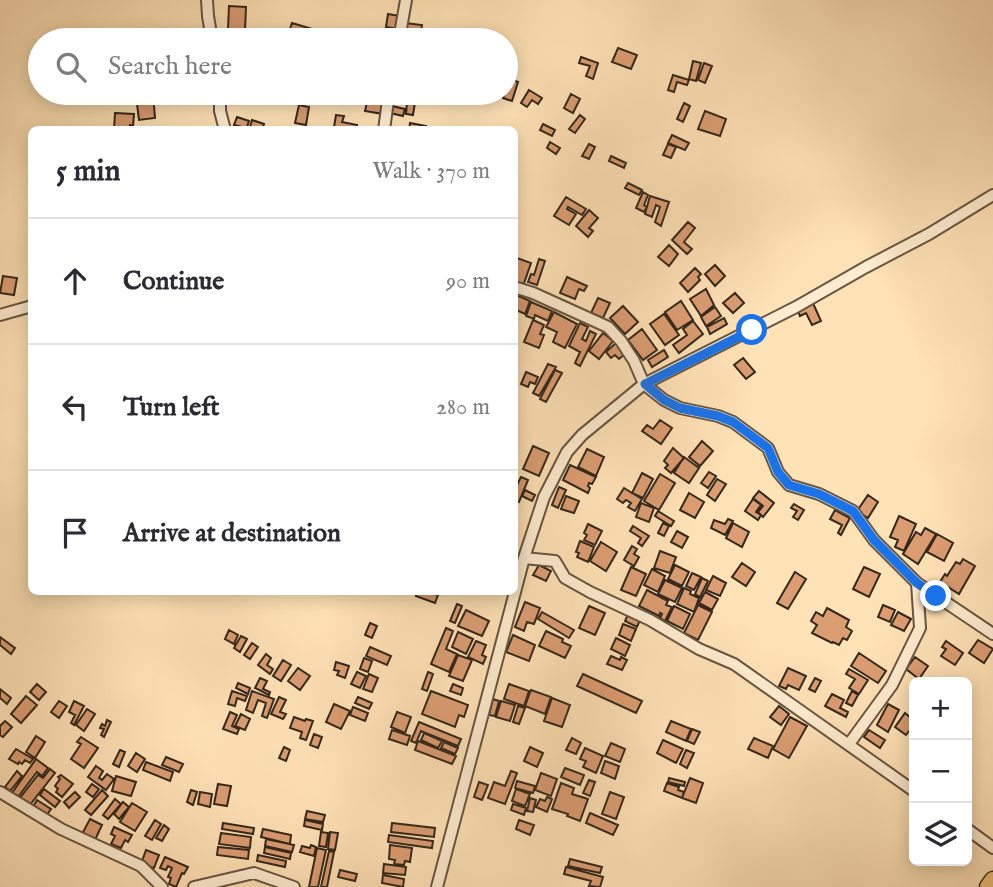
<!DOCTYPE html>
<meta charset="utf-8">
<style>
:root{--surface:#fff;--page:#f2f2f3;--text:#2b2b33;--muted:#7c7c81;--line:#e1e1e2}
body{margin:0;font-family:"IM FELL English",serif;background:var(--page);color:var(--text)}
.controls{position:absolute;right:21px;bottom:21px;display:grid;overflow:hidden;border-radius:10px;box-shadow:0 4px 18px #0003}
.controls button{width:63px;height:63px;display:grid;place-items:center;padding:0;border:0;border-bottom:2px solid var(--line);background:var(--surface);color:var(--text);font:35px sans-serif}
.stop{position:absolute;width:21px;height:21px;margin:-16px;border:5px solid #1a73e8;border-radius:50%;background:#fff}
.stop.end{background:#1a73e8;border-color:#fff;box-shadow:0 2px 7px #0008}
.list{margin:0;padding:0;list-style:none}
h2{display:flex;justify-content:space-between;align-items:center;height:91px;margin:0;padding:0 28px;font-size:30px}
h2 small{font-size:23px;font-weight:400;color:var(--muted)}
.list li{display:grid;grid-template-columns:46px 1fr auto;gap:21px;align-items:center;box-sizing:border-box;height:126px;padding:0 28px;border-top:2px solid var(--line)}
.list b{display:block;font-size:26px;white-space:nowrap}
.list em{font-size:23px;font-style:normal;color:var(--muted)}
.icon{flex:none;width:38px;height:38px;fill:none;stroke:currentColor;stroke-width:2;stroke-linecap:round;stroke-linejoin:round}
.map{position:relative;flex:none;width:993px;height:887px;overflow:hidden}
.search{position:absolute;background:var(--surface);box-shadow:0 4px 18px #0003;left:28px;top:28px;width:490px;height:77px;display:flex;align-items:center;gap:18px;box-sizing:border-box;padding:0 24px;border-radius:38px;color:var(--muted);font-size:26px}
.panel{position:absolute;background:var(--surface);box-shadow:0 4px 18px #0003;left:28px;top:126px;width:490px;height:469px;border-radius:10px}
.map>svg:first-child{display:block}
.building{fill:#dc9d72;stroke:#34281c;stroke-width:2}
.lines{fill:none;stroke-linecap:round;stroke-linejoin:round}
.minor-casing{stroke:#675642;stroke-width:14}
.highway-casing{stroke:#34281c;stroke-width:19}
.minor{stroke:#ffecd0;stroke-width:10}
.highway{stroke:#f0c17b;stroke-width:16}
.route{stroke:#1a73e8;stroke-width:9}
</style>
<div class="map">
<svg width="993" height="887" viewBox="0 0 993 887">
<rect width="100%" height="100%" fill="#ffe2b6"/>
<filter id="stains"><feTurbulence type="fractalNoise" baseFrequency=".00286" numOctaves="4"/><feColorMatrix values="0 0 0 0 .2 0 0 0 0 .09 0 0 0 0 .02 0 0 0 .5 -.17"/></filter>
<radialGradient id="worn" r=".72"><stop offset=".6" stop-color="#630" stop-opacity="0"/><stop offset="1" stop-color="#630" stop-opacity=".3"/></radialGradient>
<!-- building -->
<path class="building" d="M229,6L246,7L245,30L228,29Z
M388,14L400,16L398,29L386,27Z
M292,23L312,29L309,40H303L304,35L289,32Z
M405,23L422,25L420,38L414,37L415,30L405,29Z
M618,48L637,55L631,69L612,62Z
M581,57L598,63L593,79L586,76L590,66L579,63Z
M693,61L701,63L696,81L689,79Z
M704,63L712,66L705,83L698,80Z
M673,75L689,80L687,85L677,82L674,92L668,90Z
M509,79L518,82L512,101L503,98Z
M529,90L542,98L538,104L532,100L527,107L521,103Z
M326,93H344L342,104L325,100Z
M369,93H387L383,114L365,111Z
M399,93L416,96L413,115L406,114L407,102L398,101Z
M153,94L155,118L139,120L136,96Z
M571,94L580,99L573,113L564,108Z
M684,103L690,106L683,122L677,119Z
M299,105L309,107L306,125L295,123Z
M392,106L405,109L403,116L390,113Z
M705,111L726,119L720,136L698,129Z
M115,113L134,114L133,126L130,125L129,130H114Z
M336,115L344,116L342,122L357,125L356,130L334,127Z
M580,115L585,119L575,133L569,129Z
M237,117L249,121L246,130H241L242,127L234,125Z
M252,120L264,124L262,130H249Z
M410,123L426,126L425,130H409Z
M543,124L555,130L552,136L540,130Z
M672,135L689,143L685,150L668,143Z
M550,142L560,148L556,154L547,148Z
M589,144L595,147L589,159L582,156Z
M668,144L676,147L671,158L663,155Z
M611,156L626,163L624,168L609,161Z
M628,183L642,190L639,195L625,188Z
M643,192L648,195L644,205L647,207L644,212L636,208Z
M650,196L669,202L661,226L655,222L660,207L656,205L652,217L645,214Z
M566,197L586,209L582,215L568,207L567,209L576,214L569,225L554,216Z
M589,210L598,218L589,228L593,231L588,237L576,226Z
M688,222L695,228L684,242L692,249L687,254L672,240Z
M669,245L678,254L669,266L658,257Z
M514,257L531,263L523,286L514,283Z
M539,259L545,261L537,285L528,282L531,274L534,275Z
M715,265L725,276L715,286L705,274Z
M695,268L701,274L698,277L700,280L688,292L680,283Z
M3,276L17,278L14,295L0,293Z
M567,277L587,286L584,291L579,289L575,299L560,293Z
M706,289L714,305L701,316L690,299Z
M735,293L744,303L733,313L723,303Z
M514,294L530,301L525,314L514,309Z
M598,298L610,303L603,318L591,313Z
M681,301L693,320L677,330L665,312Z
M812,301L821,321L812,325L806,313L800,316L797,308Z
M531,302L552,311L548,321L535,315L534,319L526,316Z
M623,306L638,322L625,334L610,318Z
M715,307L721,316L706,326L701,317Z
M554,312L577,324L565,348L553,342L557,332L546,327Z
M664,314L679,335L665,345L650,324Z
M724,318L727,324L710,334L707,327Z
M533,320L544,325L540,334L544,335L539,348L524,342Z
M693,321L703,334L679,353L673,345L687,335L683,329Z
M580,323L588,327L582,339L586,341L590,331L596,334L580,366L575,363L580,352L569,346Z
M642,329L657,350L643,360L628,340Z
M603,333L613,341L599,359L589,351Z
M616,343L626,353L619,359L615,355L611,358L606,352Z
M664,350L668,357L652,367L648,360Z
M743,358L755,372L746,379L734,365Z
M548,364L556,367L539,396L533,393Z
M555,370L562,373L546,402L540,399Z
M526,372L538,377L535,384L530,382L528,387L521,384Z
M660,420L672,428L661,444L642,431L647,425L653,429Z
M702,441L713,451L700,466L689,457Z
M533,446L549,453L539,476L523,469Z
M673,448L684,458L671,473L665,468L668,465L664,461Z
M587,449L604,457L596,476L578,467Z
M684,457L699,468L689,483L674,473Z
M570,465L596,477L592,484L589,483L588,486L590,488L588,493L563,480Z
M709,472L716,476L708,488L701,483Z
M642,473L653,479L643,498L632,493Z
M660,474L675,483L659,510L644,501Z
M521,477L528,480L519,502L514,500V491Z
M717,479L726,484L715,501L707,495Z
M559,487L566,490L558,508L552,505Z
M624,488L642,499L635,511L628,507L631,503L626,500L623,503L617,499Z
M525,490L535,495L532,501L522,496Z
M759,491L774,503L763,517L758,512L763,506L753,498Z
M689,493L704,502L695,518L680,510Z
M868,495L878,502L868,518L857,511Z
M566,496L579,501L574,513L561,509Z
M753,499L761,505L756,512L761,515L758,520L745,511Z
M641,503L654,508L649,522L636,517Z
M794,504L804,510L798,520L793,517L797,511L791,508Z
M835,510L850,518L841,535L838,533L842,525L830,519Z
M658,511L674,521L671,526L655,516Z
M899,516L916,524L904,551L895,547L898,540L890,537Z
M728,519L733,521L725,535L711,528L714,520L725,524Z
M663,523L669,526L664,536L658,533Z
M733,523L749,532L742,547L726,538Z
M588,524L602,531L595,545L584,540L587,535L584,533Z
M633,526L649,536L642,546L638,543L641,538L630,531Z
M925,528L936,534L918,564L903,554L916,532L921,535Z
M677,531L688,537L682,548L671,542Z
M937,534L953,543L944,561L927,552Z
M580,541L594,547L588,562L577,557L579,553L576,552Z
M601,542L617,552L606,571L590,561Z
M632,546L637,549L634,554L639,557L634,566L624,560Z
M660,551L676,557L670,573L654,568Z
M963,559L975,566L959,594L940,582L945,574L947,576L956,562L960,564Z
M742,563L755,572L746,586L732,577Z
M539,565L551,571L546,581L533,575Z
M675,565L689,572L682,586L668,579Z
M631,567L646,574L636,596L621,590Z
M864,567L880,574L869,597L853,589Z
M652,569L665,576L658,592L644,585Z
M795,572L806,579L788,609L777,603Z
M692,573L701,577L694,590L686,586Z
M713,576L726,583L720,596L706,590Z
M702,578L708,581L700,597L695,594Z
M665,580L682,588L675,602L658,594Z
M684,588L691,591L690,594L699,598L694,612L677,604Z
M647,590L668,601L666,605L672,607L665,621L660,618L662,614L660,613L659,616L639,606Z
M417,592H428L438,595L435,603L416,596Z
M705,592L718,599L712,610L699,603Z
M525,602L540,608L534,624L527,622L524,631L515,627Z
M457,604L462,606L455,623L450,621Z
M698,605L712,612L698,640L684,633Z
M883,605L895,610L890,622L878,617Z
M589,606L605,613L595,635L579,628Z
M674,606L690,614L683,629L667,621Z
M827,608L849,620L846,627L852,631L847,640L843,638L839,645L833,642L832,643L812,633L817,625L811,621L816,612L823,616Z
M466,610L489,621L482,636L458,626Z
M542,612L574,630L569,638L538,619Z
M898,612L911,619L904,631L891,625Z
M628,614L640,620L637,627L625,621Z
M370,623L377,626L372,638L365,635Z
M623,624L636,629L631,641L619,635Z
M446,628L453,631L446,649L457,654L449,672L431,664Z
M229,630L238,635L234,644L225,639Z
M546,631L563,639L562,642L571,646L565,658L539,646Z
M458,632L473,639L466,654L452,647Z
M513,635L535,645L529,661L506,652Z
M241,636L247,639L240,652L234,648Z
M0,637L15,648L11,654L0,645Z
M616,638L630,645L625,656L611,649Z
M978,640L993,649L984,663L969,653Z
M476,641L486,645L482,655L486,657L483,664L468,657Z
M946,641L963,653L955,665L941,656L946,649L942,647Z
M252,643L258,647L250,659L244,655Z
M370,647L391,656L387,665L366,656Z
M859,653L886,671L878,683L851,666Z
M266,654L271,658L267,665L273,669L270,674L258,665Z
M458,655L472,660L463,681L449,676Z
M611,656L620,660L621,657L627,660L622,670L607,664Z
M915,657L928,666L919,679L906,669Z
M364,658L372,661L368,672L360,669Z
M283,660L291,665L281,681L273,676Z
M336,662L349,666L345,678L337,675L339,671L334,670Z
M298,668L310,676L300,690L288,681Z
M788,668L806,676L799,690L788,685L786,689L779,686Z
M849,669L868,680L859,694L849,688L855,679L846,674Z
M357,672L366,676L360,688L351,684Z
M428,672L433,674L427,691L422,689Z
M369,674L378,678L372,692L363,689Z
M583,674L642,701L636,713L577,686Z
M260,678L267,681L263,689L270,692L269,695L255,688Z
M815,678L821,681L815,692L809,689Z
M238,683L250,688L248,694L236,688Z
M37,684L46,692L39,700L30,692Z
M453,684L463,688L461,695L450,691Z
M509,684L529,691L524,706L504,699Z
M0,689L11,698L7,704L0,698Z
M531,690L551,697L545,714L525,706Z
M232,691L247,696L245,701L237,698L235,706L228,704Z
M252,691L274,699L267,718L262,716L266,703L258,700L253,713L246,710Z
M431,691L468,705L464,717L459,715L455,727L422,714Z
M852,691L858,695L852,706L846,703Z
M832,694L844,700L840,708L848,712L846,717L825,706Z
M26,696L37,705L21,723L11,714Z
M279,697L286,700L280,712L286,714L283,719L271,714Z
M358,697L372,703L369,709L355,703Z
M552,698L570,705L562,727L544,721Z
M493,699L499,701L495,716L489,715Z
M59,701L67,706L59,718L51,712Z
M74,701L84,706L74,725L71,723L75,715L69,712Z
M501,701L515,705L510,721L496,717Z
M334,704L350,711L341,729L326,722Z
M888,704L899,710L888,732L877,725Z
M518,706L525,708L519,724L513,722Z
M779,706L789,714L781,725L770,717Z
M353,707L368,713L365,721L350,715Z
M87,709L95,714L84,731L76,725Z
M230,712L237,715L232,726L239,729L237,734L223,729Z
M397,712L411,717L405,733L391,727Z
M905,713L911,718L914,714V725L906,735L895,727Z
M241,714L250,719L245,730L235,726Z
M294,717L305,721L306,719L313,721L306,740L300,738L302,732L290,728Z
M790,717L807,726L789,758L773,749Z
M107,720L111,722L104,737L101,735L104,729L100,728L102,724L105,726Z
M5,721L12,727L3,737L0,735V726Z
M671,721L691,729L686,741L666,732Z
M419,722L461,739L458,746L421,731L416,743L411,741Z
M692,729L700,732L694,744L687,741Z
M392,730L410,736L407,745L389,739Z
M869,730L885,740L880,748L864,737Z
M424,733L442,741L438,748L421,740Z
M314,734L322,737L318,748L310,745Z
M36,736L45,742L35,758L26,752Z
M81,737L98,748L84,768L71,759L81,744L77,742Z
M572,738L581,743L576,754L566,750Z
M754,738L773,746L768,758L748,749Z
M663,740L683,749L676,763L657,753Z
M418,741L456,756L452,764L415,750Z
M444,742L458,748L455,754L441,748Z
M611,743L625,749L620,762L605,756Z
M284,747L290,750L286,761L279,758Z
M530,747L543,753L537,767L524,761Z
M585,748L603,756L596,773L583,767L586,761L580,759Z
M16,749L33,759L30,763L25,760L22,764L19,762L18,764L9,759Z
M120,750L125,752L119,767L113,764Z
M686,750L694,753L687,768L680,764Z
M136,753L145,759L137,772L128,766Z
M166,757L183,764L179,772L162,765Z
M36,759L48,768L42,776L37,772L18,797L12,793Z
M605,761L619,766L615,779L601,773Z
M146,762L173,772L170,781L143,770Z
M96,766L103,771L99,778L102,780L107,774L114,779L106,790L88,777Z
M565,768L584,775L580,785L561,777Z
M50,769L55,773L29,806L20,798L38,775L43,778Z
M17,771L22,776L10,791L5,787Z
M511,771L517,773L505,804L488,798L494,782L505,786Z
M541,773L557,779L551,796L535,790Z
M61,775L73,784L62,797L56,792L58,789L55,786L60,779L58,777Z
M116,776L136,782L131,796L112,791Z
M669,778L685,782L684,786L668,782Z
M690,778L703,783L696,803L682,798Z
M589,780L595,782L590,796L583,793Z
M517,781L535,786L533,793L515,788Z
M479,782L488,785L482,800L474,797Z
M561,783L574,788L572,794L588,799L580,821L567,816L568,814L552,809Z
M667,783L679,787L678,790L684,792L682,798L664,791Z
M92,784L99,789L93,797L86,792Z
M218,784L231,786L227,806L214,804Z
M44,789L60,801L55,807L40,795Z
M516,789L530,794L525,806L512,801Z
M102,790L108,796L91,815L85,810Z
M191,790L197,792L193,805L187,802Z
M75,792L80,797L69,808L64,802Z
M200,792L212,794L210,807L198,804Z
M610,792L624,797L616,819L602,814Z
M547,797L552,799L547,812L536,807L540,799L545,801Z
M530,798L536,800L533,812L527,811Z
M115,799L121,804L108,819L103,815Z
M37,800L51,809L46,816L33,807Z
M123,802L129,807L119,819L114,814Z
M132,803L147,812L135,831L120,822Z
M513,804L526,808L524,815L511,810Z
M307,811L325,815L323,822L305,819Z
M590,813L618,825L613,835L586,823Z
M90,819L102,825L95,840L82,834Z
M155,820L161,824L152,840L145,836Z
M305,820L323,824L322,830L304,826Z
M519,820L534,825L530,835L516,829Z
M223,823L254,828L253,834L222,829Z
M392,823L435,828L434,837L391,832Z
M164,825L169,829L162,841L156,838Z
M114,827L132,835L128,842L125,840L121,848L111,844L115,836L111,834Z
M263,829L291,835L290,844L261,837Z
M321,832L328,833L326,847L319,846Z
M330,832L338,833L335,850L328,849Z
M221,833L251,837L250,848L219,844Z
M389,835L433,841L432,848L388,842Z
M266,839L294,845L292,852L265,846Z
M311,845L316,847L314,856L300,852L302,846L310,848Z
M390,845L412,848L410,862L405,861L404,865L394,864L395,860L389,859Z
M218,847L249,850L248,859L217,855Z
M265,847L291,853L290,859L264,853Z
M317,848L326,850L318,887H309Z
M146,850L159,855L154,868L141,864Z
M329,851L334,852L327,887H321Z
M258,855L286,861L285,867L257,861Z
M165,857L188,867L184,874L182,873L176,887L169,884L171,878L168,877L172,868L168,866L166,870L160,868Z
M570,859L602,867L600,873L568,866Z
M384,864L406,867L405,875L383,873Z
M566,867L603,877L600,887L589,886L591,881L564,874Z
M340,870L357,874L355,881L338,877Z
M383,875L404,879L403,887L382,883Z"/>
<g class="lines">
<!-- minor casing -->
<g class="minor-casing">
<path id="minor" d="M207,0L208,16L212,40
M399,40L406,0
M220,93V111L225,130
M384,130L389,93
M514,287L533,293L608,327L621,341L634,361L644,384L796,307L866,267L929,234L993,195
M0,315L32,306
M524,558L555,561L565,578L590,592L650,620L699,649L734,664L744,671L914,791
M917,583L993,634
M0,792L61,829L141,866L162,887
M967,829L993,848
M194,887L254,873L294,887
M437,887L524,558L544,497L567,452L582,435L644,384L664,400L680,408L718,416L733,422L768,448L778,472L789,485L819,494L853,511L874,540L917,583L920,628L892,685L849,744"/>
</g>
<!-- highway casing -->
<g class="highway-casing">
<path id="highway" d="M988,887L993,880"/>
</g>
<!-- minor -->
<use href="#minor" class="minor"/>
<!-- highway -->
<use href="#highway" class="highway"/>
</g>
<g class="lines">
<!-- route -->
<path class="route" d="M752,330L645,384L664,400L680,408L718,416L733,422L756,439L768,448L778,472L789,485L819,494L853,511L874,540L917,583L936,596"/>
</g>
<rect width="100%" height="100%" filter="url(#stains)"/>
<rect width="100%" height="100%" fill="url(#worn)"/>
</svg>
<div class="controls">
<button>+</button>
<button>−</button>
<button><svg class="icon" aria-label="layers" viewBox="0 0 24 24"><path d="M12 4l9 5-9 5-9-5zM3 14l9 5 9-5"/></svg></button>
</div>
<div class="stop" style="left:752px;top:330px"></div>
<div class="stop end" style="left:936px;top:596px"></div>
<div class="search"><svg class="icon" aria-label="search" viewBox="0 0 24 24"><circle cx="10" cy="10" r="6"/><path d="M15 15l6 6"/></svg>Search here</div>
<section class="panel">
<h2>5 min<small>Walk · 370 m</small></h2>
<ul class="list">
<li><svg class="icon" aria-label="ahead" viewBox="0 0 24 24"><path d="M12 20V5M6 11l6-6 6 6"/></svg><div><b>Continue</b></div><em>90 m</em></li>
<li><svg class="icon" aria-label="left" viewBox="0 0 24 24"><path d="M17 20v-9H6M10 6l-5 5 5 5"/></svg><div><b>Turn left</b></div><em>280 m</em></li>
<li><svg class="icon" aria-label="arrive" viewBox="0 0 24 24"><path d="M6 21V4h12l-3 4 3 4H6"/></svg><div><b>Arrive at destination</b></div></li>
</ul>
</section>
</div>
